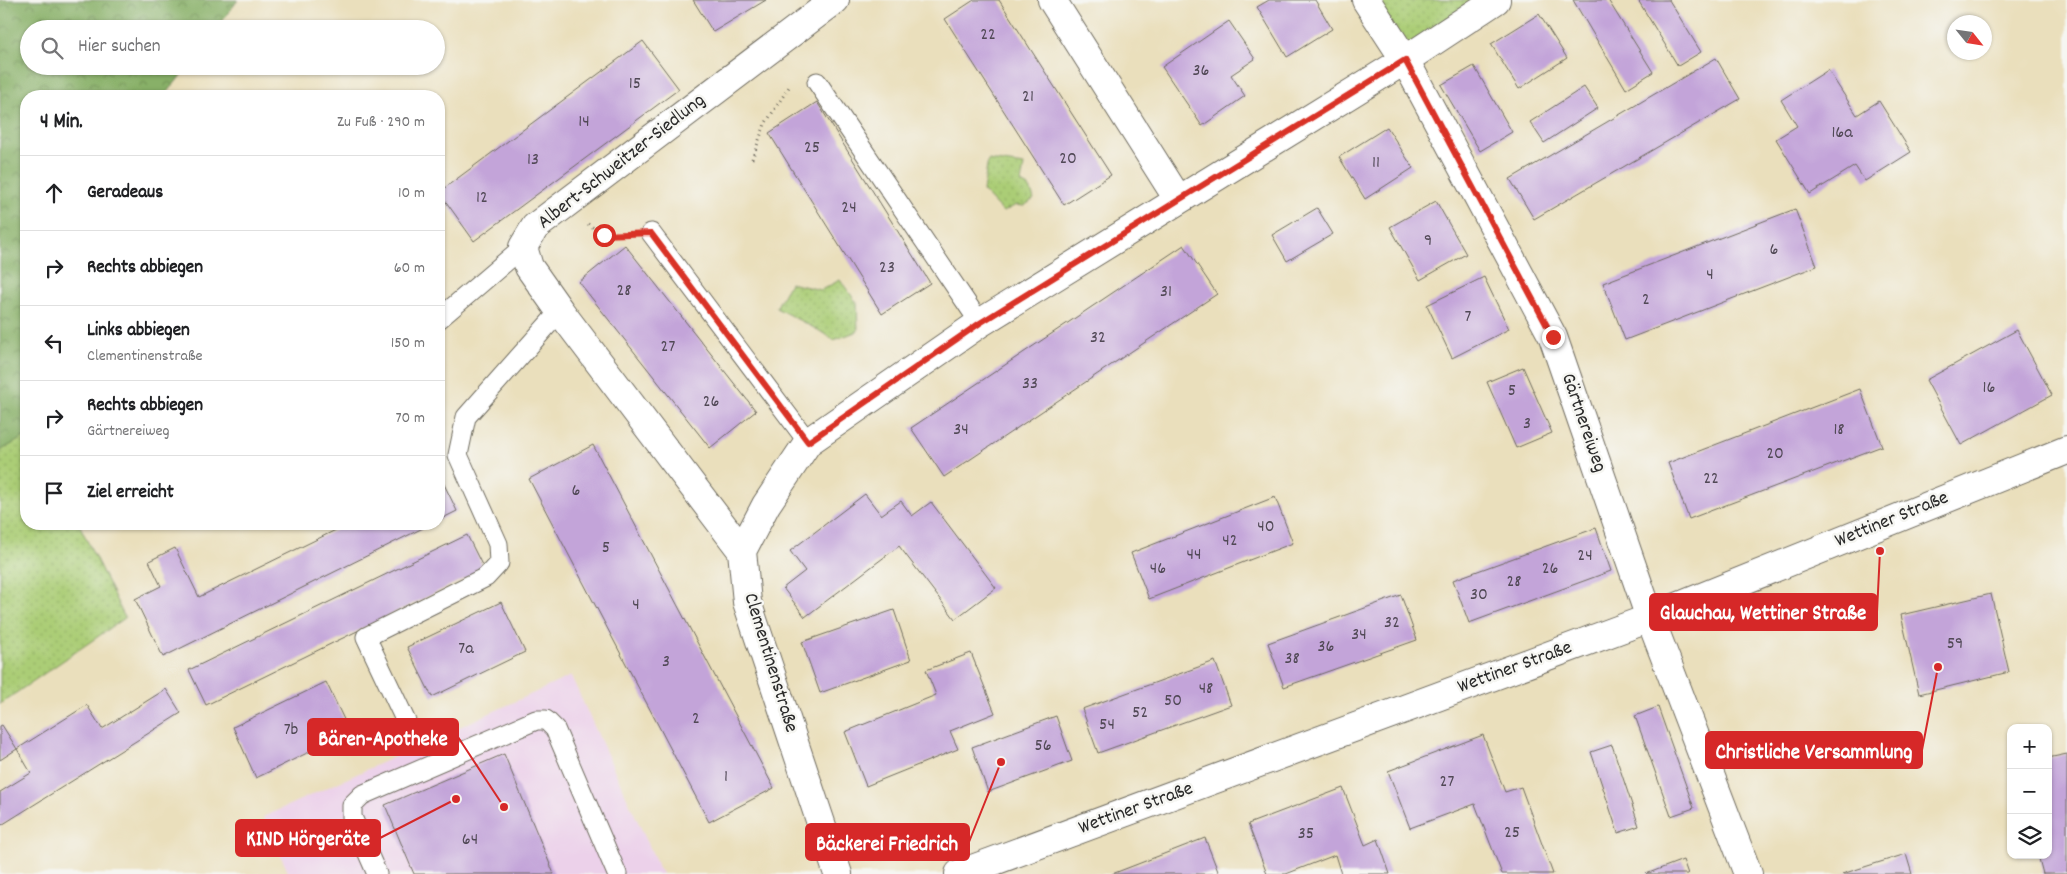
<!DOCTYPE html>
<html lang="de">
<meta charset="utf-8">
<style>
:root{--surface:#fff;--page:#f2f2f2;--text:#202124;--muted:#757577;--line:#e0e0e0}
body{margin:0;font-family:Dekko,sans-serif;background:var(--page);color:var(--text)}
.controls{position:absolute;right:15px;bottom:15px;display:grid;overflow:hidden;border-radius:10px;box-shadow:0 1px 4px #0004}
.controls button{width:45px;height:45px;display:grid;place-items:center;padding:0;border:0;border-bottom:1px solid var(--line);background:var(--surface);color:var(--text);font:25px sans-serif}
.compass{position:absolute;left:1947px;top:15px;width:45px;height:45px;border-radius:50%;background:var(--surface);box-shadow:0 1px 4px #0004;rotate:120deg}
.stop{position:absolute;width:15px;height:15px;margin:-11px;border:4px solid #d93025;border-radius:50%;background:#fff}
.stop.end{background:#d93025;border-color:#fff;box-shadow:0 1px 5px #0008}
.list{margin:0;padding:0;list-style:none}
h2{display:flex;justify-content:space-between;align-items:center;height:65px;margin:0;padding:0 20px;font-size:21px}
h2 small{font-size:16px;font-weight:400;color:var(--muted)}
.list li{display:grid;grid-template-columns:32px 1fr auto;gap:15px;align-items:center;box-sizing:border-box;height:75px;padding:0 20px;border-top:1px solid var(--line)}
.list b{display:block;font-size:19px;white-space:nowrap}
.list p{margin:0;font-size:16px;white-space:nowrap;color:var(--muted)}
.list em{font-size:16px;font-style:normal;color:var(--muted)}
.icon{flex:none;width:28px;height:28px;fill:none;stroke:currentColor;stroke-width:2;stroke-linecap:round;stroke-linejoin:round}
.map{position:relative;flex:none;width:2067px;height:874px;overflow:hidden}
.search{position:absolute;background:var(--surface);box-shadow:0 1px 4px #0004;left:20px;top:20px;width:425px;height:55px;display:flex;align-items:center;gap:12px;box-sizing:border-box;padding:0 18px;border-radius:28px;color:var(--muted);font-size:19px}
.panel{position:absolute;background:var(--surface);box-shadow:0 1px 4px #0004;left:20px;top:90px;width:425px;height:440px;border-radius:20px}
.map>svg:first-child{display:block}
.built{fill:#ecd1ea}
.green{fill:url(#green-dots);stroke:#6b7c50}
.forest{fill:url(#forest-crowns);stroke:#5a6e49}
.building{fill:#c3a4d9}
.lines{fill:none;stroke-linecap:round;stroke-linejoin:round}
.lane-casing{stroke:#6e6a5e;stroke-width:21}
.street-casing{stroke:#6e6a5e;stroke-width:30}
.secondary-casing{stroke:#6e6a5e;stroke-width:30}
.path{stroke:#6e6a5e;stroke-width:3;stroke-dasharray:1 4;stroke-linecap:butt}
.lane{stroke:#fff;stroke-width:19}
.street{stroke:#fff;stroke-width:28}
.secondary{stroke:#fff;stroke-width:28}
.route{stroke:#d93025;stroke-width:6}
.labels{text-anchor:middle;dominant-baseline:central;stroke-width:5;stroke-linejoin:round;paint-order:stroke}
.number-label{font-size:18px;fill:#514956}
.street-label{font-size:20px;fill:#2b2b2b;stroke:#f6f6f2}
.leader{fill:none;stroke:#d62828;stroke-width:2}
.callout-dot{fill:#d62828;stroke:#f6f6f2;stroke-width:2}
.callout{fill:#d62828;stroke:#d62828;stroke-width:2}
.callout-label{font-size:21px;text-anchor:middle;font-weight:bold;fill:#fff}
</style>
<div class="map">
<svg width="2067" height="874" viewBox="0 0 2067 874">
<defs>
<pattern id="green-dots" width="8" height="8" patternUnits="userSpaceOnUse" patternTransform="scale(1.25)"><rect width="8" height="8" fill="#abcd76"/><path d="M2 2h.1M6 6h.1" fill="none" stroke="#93b066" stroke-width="1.8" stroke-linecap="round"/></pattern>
<pattern id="forest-crowns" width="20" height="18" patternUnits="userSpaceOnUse" patternTransform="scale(1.25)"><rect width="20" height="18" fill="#88b067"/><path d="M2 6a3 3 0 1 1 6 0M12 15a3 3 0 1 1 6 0" fill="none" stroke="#6f8f55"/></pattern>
</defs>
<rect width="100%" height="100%" fill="#f6f6f2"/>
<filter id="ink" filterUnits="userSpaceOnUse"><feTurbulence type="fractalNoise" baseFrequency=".02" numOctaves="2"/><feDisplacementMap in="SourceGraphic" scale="10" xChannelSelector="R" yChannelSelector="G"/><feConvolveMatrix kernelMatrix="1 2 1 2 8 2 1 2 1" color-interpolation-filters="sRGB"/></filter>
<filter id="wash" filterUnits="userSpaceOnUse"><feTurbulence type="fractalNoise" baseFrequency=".0096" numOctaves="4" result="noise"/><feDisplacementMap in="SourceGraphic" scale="20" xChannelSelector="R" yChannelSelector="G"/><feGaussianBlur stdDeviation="1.12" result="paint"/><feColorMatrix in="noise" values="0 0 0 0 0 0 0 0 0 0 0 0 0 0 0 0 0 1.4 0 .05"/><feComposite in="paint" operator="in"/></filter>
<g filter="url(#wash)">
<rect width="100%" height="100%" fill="#eadfbc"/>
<!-- built -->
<path class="built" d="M571,676L662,874H289L263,817Z"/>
<!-- green -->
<path class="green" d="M1366,0H1496L1405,60Z
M988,160L1024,165L1021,183L1030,188L1034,199L1024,206L1016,205L1003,212L983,191Z
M840,280L857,303L858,331L834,340L818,330L776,308L790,283L821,290Z
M26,435V524H79L125,618L0,704V450Z"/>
<!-- forest -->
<path class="forest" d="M0,0H238L216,29H29V66H188L165,96H26V436L0,451Z"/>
<g id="blocks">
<!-- building -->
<path class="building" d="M693,0H766L713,32Z
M974,0H999L1111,175L1064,205L945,19Z
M1269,0H1315L1332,29L1287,57L1257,7Z
M1573,0H1608L1653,72L1626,89Z
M1638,0H1669L1701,52L1678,66Z
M1539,14L1567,58L1519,89L1491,44Z
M1229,21L1255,59L1231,75L1245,96L1202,126L1162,67Z
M643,41L679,89L474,241L439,192Z
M1716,58L1740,99L1534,219L1510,179Z
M1474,66L1512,132L1480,151L1441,85Z
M1828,70L1857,115L1879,101L1911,152L1865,181L1855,166L1810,194L1776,139L1797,126L1781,100Z
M1584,87L1598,108L1544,143L1530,122Z
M817,102L930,283L882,314L769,133Z
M1387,127L1413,168L1365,199L1339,157Z
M1436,201L1466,254L1420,280L1390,227Z
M1317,208L1333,234L1287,261L1272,235Z
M1795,209L1817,266L1625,340L1603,283Z
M625,245L756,411L710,448L579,282Z
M1184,245L1217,294L944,477L911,428Z
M1484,277L1509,329L1452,358L1427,305Z
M2017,330L2052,395L1961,445L1926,380Z
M1523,367L1552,433L1516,448L1487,382Z
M1860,389L1882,446L1689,519L1668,463Z
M593,445L774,788L709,822L529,479Z
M441,478L457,511L439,520V479Z
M865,494L881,515L901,501L912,516L931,502L996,588L955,619L899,546L805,617L783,588L805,571L790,551Z
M1275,497L1293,543L1149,599L1131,553Z
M348,524H431L163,657L135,599L161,586L149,561L175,548L199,597Z
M1596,528L1611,571L1469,623L1453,580Z
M467,535L484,569L206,705L189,670Z
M1991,594L2009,672L1919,694L1901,615Z
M1401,595L1417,640L1284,687L1268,643Z
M501,602L525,652L432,697L407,647Z
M894,610L911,660L820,693L802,642Z
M971,653L995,713L950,731L958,749L866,786L845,732L936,695L926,670Z
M1215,661L1231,705L1098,753L1082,709Z
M326,682L350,732L256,778L233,727Z
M166,689L181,713L0,826V792L31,773L17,749L0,760V726L2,725L17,749L87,705L102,729Z
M1658,707L1694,808L1671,816L1635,716Z
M1056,716L1072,761L988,792L972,747Z
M1483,735L1505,792L1521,787L1553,874H1502L1475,804L1410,828L1388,771Z
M1612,745L1639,826L1618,833L1591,752Z
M504,754L554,874H414L385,805Z
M2067,754V874H2043L2038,855H2048V758Z
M1343,788L1365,845L1378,839L1390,874H1341L1335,855L1286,874H1267L1248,824Z
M1205,838L1219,874H1112Z
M1906,854L1912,874H1842Z
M1683,860L1688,874H1646Z"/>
</g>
</g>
<g filter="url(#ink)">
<use href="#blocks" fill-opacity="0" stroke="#6e6a5e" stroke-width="1"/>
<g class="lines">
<!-- lane casing -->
<g class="lane-casing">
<path id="lane" d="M817,82L980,323
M651,233L808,442
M439,319L523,247
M409,728L366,637L486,577L499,563L498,544L458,455L466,417L560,311
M377,874L352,817V805L362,795L536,720H546L555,729L617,874"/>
</g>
<!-- street casing -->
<g class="street-casing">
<path id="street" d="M1052,0L1178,199
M1366,0L1405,60L1553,337L1650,618L1748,874
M742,551L560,311L529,267L523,247L535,227L835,0
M838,874L747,602L742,551L766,505L808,442L980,323L1405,60L1496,0"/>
</g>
<!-- secondary casing -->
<g class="secondary-casing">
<path id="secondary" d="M959,874L1650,618L2067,450"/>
</g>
<!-- path -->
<path class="path" d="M752,159L765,124L791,84
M588,224L604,235L626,234"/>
<!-- lane -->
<use href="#lane" class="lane"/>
<!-- street -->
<use href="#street" class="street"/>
<!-- secondary -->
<use href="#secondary" class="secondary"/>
</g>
</g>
<g class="lines" filter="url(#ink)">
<!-- route -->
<path class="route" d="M604,235L651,233L808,442L980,323L1405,60L1553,337"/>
</g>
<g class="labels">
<!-- number labels -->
<g class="number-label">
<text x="988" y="35">22</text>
<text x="1201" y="71">36</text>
<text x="635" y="84">15</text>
<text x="1028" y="97">21</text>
<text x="584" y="122">14</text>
<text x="1842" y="133">16a</text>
<text x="812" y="148">25</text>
<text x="1068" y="159">20</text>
<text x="533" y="160">13</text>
<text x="1376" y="163">11</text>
<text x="482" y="198">12</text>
<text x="849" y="208">24</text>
<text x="1428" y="241">9</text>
<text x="1774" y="250">6</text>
<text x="887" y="268">23</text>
<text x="1710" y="275">4</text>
<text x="624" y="291">28</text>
<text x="1166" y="292">31</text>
<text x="1646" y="300">2</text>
<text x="1468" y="317">7</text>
<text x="1098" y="338">32</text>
<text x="668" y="347">27</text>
<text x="1030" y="384">33</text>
<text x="1989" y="388">16</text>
<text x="1512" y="391">5</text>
<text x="711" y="402">26</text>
<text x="1527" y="424">3</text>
<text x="961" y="430">34</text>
<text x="1839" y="430">18</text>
<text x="1775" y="454">20</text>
<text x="1711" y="479">22</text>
<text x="576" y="491">6</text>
<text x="1266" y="527">40</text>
<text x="1230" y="541">42</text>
<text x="606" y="548">5</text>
<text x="1194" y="555">44</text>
<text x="1585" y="556">24</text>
<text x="1158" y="569">46</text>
<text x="1550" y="569">26</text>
<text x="1514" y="582">28</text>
<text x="1479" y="595">30</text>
<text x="636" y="605">4</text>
<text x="1392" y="623">32</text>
<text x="1359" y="635">34</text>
<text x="1955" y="644">59</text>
<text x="1326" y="647">36</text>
<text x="466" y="649">7a</text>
<text x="1292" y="659">38</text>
<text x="666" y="662">3</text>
<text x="1206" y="689">48</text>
<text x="1173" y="701">50</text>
<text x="1140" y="713">52</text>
<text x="696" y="719">2</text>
<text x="1107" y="725">54</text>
<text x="291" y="730">7b</text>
<text x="1043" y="746">56</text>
<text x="726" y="777">1</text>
<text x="1447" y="782">27</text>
<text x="1512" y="833">25</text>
<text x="1306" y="834">35</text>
<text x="470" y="840">64</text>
</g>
<!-- street labels -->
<g class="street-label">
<text transform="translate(622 162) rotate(-38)">Albert-Schweitzer-Siedlung</text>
<text transform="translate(1583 423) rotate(71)">Gärtnereiweg</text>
<text transform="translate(1892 520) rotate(-22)">Wettiner Straße</text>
<text transform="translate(770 663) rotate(73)">Clementinenstraße</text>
<text transform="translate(1515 668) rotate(-20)">Wettiner Straße</text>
<text transform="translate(1136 809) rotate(-20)">Wettiner Straße</text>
</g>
</g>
<!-- callouts -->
<path class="leader" d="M1880 551L1877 612M504 807L458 737M1938 667L1922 750M456 799L380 838M1001 762L969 842"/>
<g class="callout-dot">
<circle cx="1880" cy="551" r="5"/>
<circle cx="504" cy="807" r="5"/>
<circle cx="1938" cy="667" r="5"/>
<circle cx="456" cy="799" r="5"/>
<circle cx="1001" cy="762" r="5"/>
</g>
<g class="callout">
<rect x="1650" y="594" width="227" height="36" rx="5"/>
<rect x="308" y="719" width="150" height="36" rx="5"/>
<rect x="1706" y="732" width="216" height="36" rx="5"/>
<rect x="236" y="820" width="144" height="36" rx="5"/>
<rect x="806" y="824" width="163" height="36" rx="5"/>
</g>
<g class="callout-label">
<text x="1763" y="619">Glauchau, Wettiner Straße</text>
<text x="383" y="745">Bären-Apotheke</text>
<text x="1814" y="758">Christliche Versammlung</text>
<text x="308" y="845">KIND Hörgeräte</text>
<text x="887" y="850">Bäckerei Friedrich</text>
</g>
</svg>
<div class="controls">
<button>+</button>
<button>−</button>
<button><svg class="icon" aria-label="layers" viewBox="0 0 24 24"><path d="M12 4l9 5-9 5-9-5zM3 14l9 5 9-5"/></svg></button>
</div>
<svg class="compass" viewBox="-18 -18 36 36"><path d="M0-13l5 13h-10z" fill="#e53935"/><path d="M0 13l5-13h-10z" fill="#757577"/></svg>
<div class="stop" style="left:604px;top:235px"></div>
<div class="stop end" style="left:1553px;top:337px"></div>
<div class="search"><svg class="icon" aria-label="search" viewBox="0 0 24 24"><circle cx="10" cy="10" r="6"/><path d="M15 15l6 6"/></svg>Hier suchen</div>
<section class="panel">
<h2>4 Min.<small>Zu Fuß · 290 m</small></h2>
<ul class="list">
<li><svg class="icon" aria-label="ahead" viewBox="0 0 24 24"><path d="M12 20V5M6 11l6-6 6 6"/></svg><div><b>Geradeaus</b></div><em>10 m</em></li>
<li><svg class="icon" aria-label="right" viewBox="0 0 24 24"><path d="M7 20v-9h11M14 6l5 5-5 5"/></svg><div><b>Rechts abbiegen</b></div><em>60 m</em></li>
<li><svg class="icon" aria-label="left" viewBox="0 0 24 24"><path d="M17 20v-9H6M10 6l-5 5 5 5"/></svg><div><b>Links abbiegen</b><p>Clementinenstraße</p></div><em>150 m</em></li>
<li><svg class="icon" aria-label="right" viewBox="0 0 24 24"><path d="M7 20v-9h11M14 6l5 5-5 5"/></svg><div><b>Rechts abbiegen</b><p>Gärtnereiweg</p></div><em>70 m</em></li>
<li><svg class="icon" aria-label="arrive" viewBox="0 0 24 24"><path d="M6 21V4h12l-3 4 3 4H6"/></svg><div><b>Ziel erreicht</b></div></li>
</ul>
</section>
</div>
